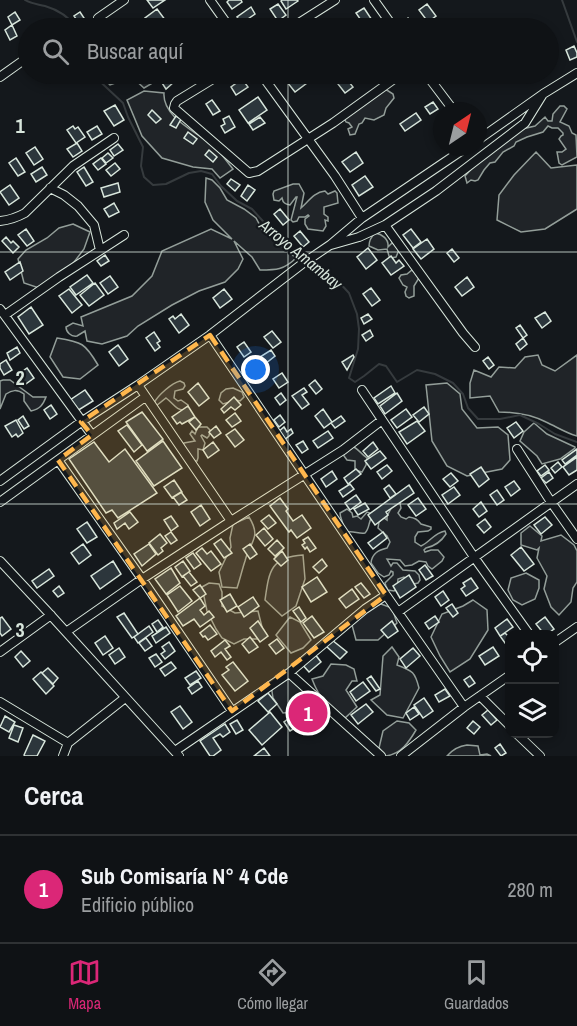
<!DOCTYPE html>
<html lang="es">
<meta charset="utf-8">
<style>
:root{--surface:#0f1215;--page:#181b1e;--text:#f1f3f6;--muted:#9b9ea0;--line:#2f3234;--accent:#db2777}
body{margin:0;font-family:"Archivo Narrow",sans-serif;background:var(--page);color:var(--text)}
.controls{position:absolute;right:18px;bottom:18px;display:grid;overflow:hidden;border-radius:12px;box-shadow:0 3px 9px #0003}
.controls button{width:54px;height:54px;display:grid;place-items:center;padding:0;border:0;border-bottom:2px solid var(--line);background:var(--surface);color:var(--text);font:30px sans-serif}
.compass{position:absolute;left:433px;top:102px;width:54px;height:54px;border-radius:50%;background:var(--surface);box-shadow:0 3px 9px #0003;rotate:35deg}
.you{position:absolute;left:256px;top:370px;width:21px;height:21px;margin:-15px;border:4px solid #fff;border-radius:50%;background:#1a73e8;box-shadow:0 0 0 9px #1a73e833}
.badge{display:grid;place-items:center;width:39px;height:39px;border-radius:50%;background:var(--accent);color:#fff;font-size:20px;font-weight:700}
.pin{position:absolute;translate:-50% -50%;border:3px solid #fff;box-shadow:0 2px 6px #0006}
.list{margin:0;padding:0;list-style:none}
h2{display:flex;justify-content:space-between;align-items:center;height:78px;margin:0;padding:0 24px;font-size:26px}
h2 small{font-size:20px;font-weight:400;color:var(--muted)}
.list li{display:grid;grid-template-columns:39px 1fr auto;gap:18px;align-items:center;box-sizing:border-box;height:108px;padding:0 24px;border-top:2px solid var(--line)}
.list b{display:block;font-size:22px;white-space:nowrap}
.list p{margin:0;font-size:20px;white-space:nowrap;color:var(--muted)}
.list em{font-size:20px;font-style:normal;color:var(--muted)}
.icon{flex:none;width:33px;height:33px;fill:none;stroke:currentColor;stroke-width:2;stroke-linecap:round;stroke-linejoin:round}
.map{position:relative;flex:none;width:577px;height:756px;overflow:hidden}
.search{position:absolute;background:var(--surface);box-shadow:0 3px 9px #0003;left:18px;right:18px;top:18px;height:66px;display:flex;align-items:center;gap:15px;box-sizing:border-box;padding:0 21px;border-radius:33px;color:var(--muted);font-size:22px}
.sheet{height:186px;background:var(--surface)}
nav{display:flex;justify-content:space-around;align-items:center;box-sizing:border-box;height:84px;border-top:2px solid var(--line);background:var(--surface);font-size:16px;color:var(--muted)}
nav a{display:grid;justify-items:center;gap:3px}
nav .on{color:var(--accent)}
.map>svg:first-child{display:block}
.green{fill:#202428;stroke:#939e99;stroke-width:1.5}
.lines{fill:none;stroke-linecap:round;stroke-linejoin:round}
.stream{stroke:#363b3e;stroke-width:2}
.building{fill:#2c363c;stroke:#d8e6dc;stroke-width:1.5}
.minor-casing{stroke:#d8e6dc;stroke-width:10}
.minor{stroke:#14181c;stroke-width:8}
.marked{fill:#ffb74d;fill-opacity:0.2;stroke:#ffb74d;stroke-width:4.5;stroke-dasharray:12 8;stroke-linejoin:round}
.grid{fill:none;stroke:#d8e6dc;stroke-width:1.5;stroke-opacity:0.55}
.labels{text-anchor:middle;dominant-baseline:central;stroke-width:4.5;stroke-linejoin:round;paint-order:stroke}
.water-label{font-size:16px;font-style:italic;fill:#d8e6dc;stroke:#14181c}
.grid-label{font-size:20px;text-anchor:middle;font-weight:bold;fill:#d8e6dc;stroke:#14181c;stroke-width:4.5;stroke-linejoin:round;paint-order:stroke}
</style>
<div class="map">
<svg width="577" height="756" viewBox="0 0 577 756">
<rect width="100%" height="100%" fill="#14181c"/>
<!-- green -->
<path class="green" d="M204,20L212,28H143Z
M99,74H160L156,81L144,88L132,77L110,85Z
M382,87L393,94L394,98L386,108L384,115L374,120L365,118L362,123L359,124L355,134L350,135L348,129L352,127L349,123L346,122L344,118Z
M144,91L164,93C162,119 202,134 218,150C223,156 228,163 233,169L220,178L212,169L193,167L162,158L142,136L127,100Z
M560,106H564L567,109L560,122L569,126L572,133L576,135L577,157L562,165L559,163L557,152H562L566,149L559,139L561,136L563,135V133L558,128H552L548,126L543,132L527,137L516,142L514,146L503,152L495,162L490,163L484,170L478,180L475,181L471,180L467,183L465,176L476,164L513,137L518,130L535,126L545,117L548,121H552L553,114Z
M536,152L551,168L577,165V209L545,229L521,232L497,220L499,195L514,175Z
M206,178L212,180L220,188L227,200L244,209L256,218L263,231L296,258C284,270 276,270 260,270L252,257L234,241L243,259L238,269L225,282L199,291L172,305L138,326L127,336L102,344L87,341L85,331L77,336C71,337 66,332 66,327L73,323L83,326L81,317L132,296L152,276L162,251L211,229L232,239L213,220L205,202Z
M293,184H299L304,193L301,208C308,202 314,192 325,191L328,194L335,191L337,193L338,203L324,207V214L328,217V221L325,220L326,226L323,231L308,229L305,224V219L309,216L308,215L305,217H299L297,221L293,222L291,220L297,197H296L290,205C285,204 283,203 282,198L279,201L274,200L273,194L274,191Z
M73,224L90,232L84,249L65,274L39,288L24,283L18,259L26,250L47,238L59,228Z
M375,233C382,234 389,239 388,247L392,243L398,247L399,250L396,257L391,258L389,256L387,249L378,250L369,246C369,241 371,237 375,233Z
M412,270L417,273L419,278L414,286V296L409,298L406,296L405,292L407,287L403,285L399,278L401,275L407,274Z
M57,338C82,342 85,343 98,365L80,379L63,377L50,357Z
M538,355L542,365L555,371L577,355V436C566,433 557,427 546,422C532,415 515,412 499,412L490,396L470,398V383L474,370L491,377L499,367L515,368L525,357Z
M3,380H10L33,397H46C43,405 40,409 31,411L24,401V394C17,389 12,390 6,394L0,409V381Z
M180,381L184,383L185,386L183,389L175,391L174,398L178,401L181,400L188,405L186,410C176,411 173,403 166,398L156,406L154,403C158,395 172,383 180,381Z
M447,383L460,394L462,409L477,428L498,427L508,435L510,460L502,469L467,476L447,466L432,441L426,385Z
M233,388L242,392L244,397L240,401L236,400L223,404L219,400L221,393L226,389Z
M534,423L547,434L575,447V448L560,459L542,464L537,456L520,441L524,432Z
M198,427H207L210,430L209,436L207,438L202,435L201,436L205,443L203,450L198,449V458L197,461H193L182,446L184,443L195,441L190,434L192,431L195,434Z
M350,445C358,448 360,453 367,458L366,465L362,472L355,470V461L347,460L344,456L343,450Z
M394,503H400L401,508L398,513L401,517L406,519L409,517C415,518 417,519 421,524L431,527V529L428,531L418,532L415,537V542L421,546C430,542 434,533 445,531L446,534C441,542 435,546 426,548L424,550L425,552L431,550H438L444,557L442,561L432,569L428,566L426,562L419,561L412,565L405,566L400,560L387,559L391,566L393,563H397L403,570L415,571L419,575L420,580L418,583L414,584L404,577L398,579L397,589L394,591L388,590L386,586L385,583L393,575V572L391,571L389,575L384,577L378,573L371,563C372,553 379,550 387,548L390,542L387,536L378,528L379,522L384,518L387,520V516Z
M347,509L352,513L353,517L357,516L361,519L367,512L370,513L372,517C368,522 370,528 365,533C359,534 354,531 348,532L344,529C344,523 340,519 340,513Z
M249,517C262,538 250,541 245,561C242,570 240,579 237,588L222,587L219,572L231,547L230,538L233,524Z
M530,526L542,536L541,541L561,535L574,545L577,551V582L573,588L571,602L559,615L551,607L544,589L547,576L537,558L539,548L537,550L521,545V533Z
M303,555L305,579L296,606L282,616L265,600C269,572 270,557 303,555Z
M526,573L539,580V588L535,599L522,605L513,600L508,590L511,578Z
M209,583L219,584L222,592V606L235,613L258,611L262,627L257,639H244L234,644L222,638L216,629L207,611L202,587Z
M473,600L487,610L488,630L470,659L450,672L440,656L431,637L442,614L463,606Z
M381,604L392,608L397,623L378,640H356L352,625L365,609Z
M290,617L300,622L311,640L303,648L291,653L276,635Z
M392,647L399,657L397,665C413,671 415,672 419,688L403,718L387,715L371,700L380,695L383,656Z
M331,664L346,665L354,669L357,681H352L346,690L357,707L345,718C327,705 320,700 312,679L323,676Z
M279,678L291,679L317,704L305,711L283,713L273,698L271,685Z
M397,721L409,723L416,730C409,742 401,754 386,756L379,748L383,731Z
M467,745L478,746L480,755L487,754L491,756H447C453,749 459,746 467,745Z"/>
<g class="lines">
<!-- stream -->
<path class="stream" d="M25,0C32,4 37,4 45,6C59,10 69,17 77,28
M562,0L577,42
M92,74L123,103L128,117L143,147L141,166L144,177L153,185L166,184L189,173L201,171L212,174L221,186L237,201L252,209L281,241L315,268L336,279L349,293L357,314L359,329L358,349L349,378L355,382L364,376L379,364L386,366L397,382L417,370L435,374L453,383L463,394L468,408L478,419H500L520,415L539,424L555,434L577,442"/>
</g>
<!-- building -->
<path class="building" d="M147,0H165L153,8Z
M229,0H241L242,2L232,9L227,2Z
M282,0H297L298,1L286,9L281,1Z
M278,4L286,15L278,21L270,9Z
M427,4L436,16L428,22L419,10Z
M251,7L255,14L242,23L237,17Z
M364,8L372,20L365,26L356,13Z
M157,9L166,21L156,28H153L145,18Z
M15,12L20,20L12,25L8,17Z
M80,12L86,21L80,25L74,16Z
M408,18L415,28H399L397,26Z
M12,25L17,36L10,40L5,30Z
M574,46L577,53V57L570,60L566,50Z
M299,74H307L311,80L295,92L287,82Z
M170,77L174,82L166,89L162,83Z
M346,78L353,87L345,93L338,84Z
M242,79L248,87L236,95L231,87Z
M258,97L267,110L248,123L239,110Z
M212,100L220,111L213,115L206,104Z
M433,102L438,109L430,114L425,107Z
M115,105L124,120L114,126L104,111Z
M152,110L161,119L156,123L148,115Z
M416,113L421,120L405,131L400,124Z
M176,116L181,119L176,128L170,125Z
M229,116L235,127L225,133L221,126L225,124L223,119Z
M260,117L265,123L253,130L249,124Z
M73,126L75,129L78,127L85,137L76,143L67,130Z
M97,126L102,134L92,140L87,132Z
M188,132L197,139L193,144L184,138Z
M77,143L82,151L73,157L67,149Z
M118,144L123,150L114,156L110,150Z
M35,147L43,159L34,165L26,153Z
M209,150L217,157L213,162L205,155Z
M356,152L363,163L350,172L342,162Z
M108,153L113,158L106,163L102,158Z
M16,158L25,172L18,176L9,163Z
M101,158L106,164L98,170L93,164Z
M115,163L120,169L111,176L106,170Z
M42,167L47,175L36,182L31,174Z
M84,167L93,182L86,186L77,172Z
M365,176L373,187L359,196L352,185Z
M231,179L240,185L235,191L227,184Z
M118,183L120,192L104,197L101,188Z
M10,185L19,198L9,205L0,192Z
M248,185L255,190L247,201L241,196Z
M114,203L119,212L109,217L104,209Z
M280,209L289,220L283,225L274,214Z
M26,229L34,241L27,246L18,235Z
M411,229L421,242L413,248L403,235Z
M300,231L309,242L303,247L294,236Z
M6,237L11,243L13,241L19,247L13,253L2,241Z
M427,239L434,249L421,259L413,249Z
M368,248L377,260L366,269L357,257Z
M452,249L459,258L454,262L447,253Z
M105,255L109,261L101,266L97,261Z
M391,256L396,263L399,260L404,266L391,275L382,263Z
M20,262L23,271L10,280L5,272Z
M87,275L93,283L76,295L70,287Z
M110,276L118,287L108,294L100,283Z
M467,277L474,287L462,296L455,287Z
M95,283L104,295L89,306L80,295Z
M371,288L380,300L372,306L363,294Z
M69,289L82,305L72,313L59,296Z
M224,289L232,299L220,308L213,298Z
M31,307L43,325L29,334L18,317Z
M545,312L551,321L542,328L535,318Z
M181,314L189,325L179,333L169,319L173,316L175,319Z
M368,314L372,319L364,324L361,318Z
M520,325L527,335L523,338L516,328Z
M370,330L373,336L366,341L362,335Z
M272,331L281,342L273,348L264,337Z
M154,332L160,341L157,343L160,347L155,351L146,338Z
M523,338L527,344L520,350L516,344Z
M244,342L251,352L244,357L237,347Z
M118,345L128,359L119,366L109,352Z
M17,347L20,353L10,360L7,353Z
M271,350L275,356L265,364L260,357Z
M353,355L354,357L347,370L342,362Z
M488,357L494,365L489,369L483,361Z
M6,360L12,370L4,375L0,368V364Z
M27,368L34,378L23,386L16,376Z
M282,373L288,382L279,388L273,379Z
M315,380L322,389L316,394L309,385Z
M198,383L209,398L199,406L188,392Z
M391,386L395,393L378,404L374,398Z
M304,388L307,392L302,395L309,404L302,409L292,396Z
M85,390L93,401L77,411L70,400Z
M281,393L286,400L280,405L275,398Z
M397,393L402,401L385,414L380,406Z
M234,397L241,405L235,410L231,407L224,413L221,409Z
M51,405L57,414L50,419L44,410Z
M188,406L195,417L182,424L180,422L177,424L172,417Z
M424,407L429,414L419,422L413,415Z
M323,409L332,422L324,428L315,416Z
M406,409L412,417L397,428L391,420Z
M142,412L163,439L147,451L126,422Z
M235,413L241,421L232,427L226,420Z
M280,415L285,422L279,427L274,420Z
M23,416L29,426L24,429L18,420Z
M341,416L345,421L335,428L331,423Z
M195,417L201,424L196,430L189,422Z
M16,420L23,433L18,437L16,434L12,437L5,426Z
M417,421L425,431L407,444L399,432Z
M516,422L523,431L514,438L507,428Z
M127,425L142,445L134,452L118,431Z
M216,426L221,433L214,438L209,432Z
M284,427L287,432L291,429L293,433L284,440L278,432Z
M235,429L244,440L235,447L226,435Z
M328,431L333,438L318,448L313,441Z
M163,441L182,468L154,486L136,461Z
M303,441L308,449L302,453L296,445Z
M94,442L109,462L125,449L157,493L118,518L112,510L106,513L69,459Z
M213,442L219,450L208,458L203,450Z
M373,442L378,449L368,457L363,451Z
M577,449V455L565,464L562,460Z
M380,451L386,458L371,469L365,461Z
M577,457V470L569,475L563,467Z
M558,462L562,467L555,473L551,468Z
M387,465L392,471L382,479L377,472Z
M545,465L549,470L541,476L537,471Z
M481,467L489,479L479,487L470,474Z
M356,469L361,474L348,484L344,478Z
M332,471L337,479L326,487L321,479Z
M549,472L553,478L546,483L541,478Z
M451,473L458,481L450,487L443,479Z
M174,480L182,492L172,498L164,487Z
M514,481L520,489L511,496L505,487Z
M350,484L354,489L343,497L339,491Z
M389,485L396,494L390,498L384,489Z
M409,485L414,493L386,512L388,515L375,525L368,515Z
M454,487L460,495L448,504L442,495Z
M497,490L504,500L497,505L490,495Z
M181,492L187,500L179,505L173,497Z
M356,495L361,502L350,510L345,503Z
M280,498L288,509L286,511L293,521L302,515L311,528L297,538L291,530L289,532L270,506Z
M418,498L426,509L416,516L408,505Z
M481,502L487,511L479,517L473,509Z
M365,503L369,509L358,515L354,509Z
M201,505L210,519L200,526L191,512Z
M130,512L138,522L129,529L125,523L117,529L114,523Z
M269,515L276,523L268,529L261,521Z
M171,516L178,526L171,531L164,520Z
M545,517L552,525L541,534L534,525Z
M485,519L491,527L484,533L477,525Z
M87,522L97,537L87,543L77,529Z
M264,528L273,539L265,546L256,535Z
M171,532L177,540L171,544L165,536Z
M383,532L387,538L373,549L368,543Z
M160,534L167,543L161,548L163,551L158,555L149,543Z
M308,537L316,548L310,552L307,547L305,549L302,545L305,543L303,540Z
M221,539L232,553L224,558L214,544Z
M277,540L284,548L275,556L268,549Z
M83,544L91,555L79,564L71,553Z
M149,544L156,554L142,566L134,554Z
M250,544L257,554L250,559L243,549Z
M521,547L534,564L524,571L511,555Z
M202,548L207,554L211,551L221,564L211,571L196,553Z
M282,551L288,560L281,566L274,559Z
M193,553L201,564L194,569L186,558Z
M322,559L327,566L319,573L313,567Z
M113,561L121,574L100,589L91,576Z
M183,561L190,571L182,577L175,567Z
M425,565L433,576L426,580L419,570Z
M171,568L180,583L166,594L155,579Z
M49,569L54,576L37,588L32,581Z
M189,572L197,582L191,586L183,576Z
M409,575L416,587L400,598L393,586Z
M317,577L327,592L311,602L302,587Z
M471,578L478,588L466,596L461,589L465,586L463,583Z
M361,583L370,594L364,598L355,587Z
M200,585L206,594L200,598L193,590Z
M59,586L64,593L58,597L53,591Z
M180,586L192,601L178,612L167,595Z
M352,589L359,599L346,608L339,599Z
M443,591L449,600L441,606L435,597Z
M230,594L237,606L227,612L220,600Z
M253,597L259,606L244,617L238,607Z
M200,598L205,606L200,610L204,615L209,611L214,617L200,627L194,619L183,626L176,616Z
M452,604L458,613L453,617L446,608Z
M299,607L306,618L301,622L293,611Z
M124,613L138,634L132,638L117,617Z
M312,616L324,632L314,638L303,623Z
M435,616L439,622L429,629L425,623Z
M2,617L11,629L2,636L0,633V618Z
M545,617L554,629L547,634H544L536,624Z
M507,619L513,627L500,636L495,628Z
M158,620L163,627L157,632L152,624Z
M258,621L268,636L260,642L250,628Z
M392,621L398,631L388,638L381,630Z
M210,625L217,634L208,640L205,636L203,637L200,633Z
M149,626L153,632L138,643L134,637Z
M166,627L170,633L156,643L152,636Z
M505,633L510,638V650L500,636Z
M105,636L113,648L103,655L95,643Z
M250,637L258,647L249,653L242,644Z
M146,638L152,646L145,651L139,643Z
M277,639L284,648L276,654L269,645Z
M225,640L230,646L225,649L231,657L227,660L221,652L215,657L211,651Z
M332,640L347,652L340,659L326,646Z
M169,642L175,651L165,659L161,654L165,651L162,647Z
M493,647L499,656L485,665L479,656Z
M119,648L125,657L115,664L109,655Z
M413,648L420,656L406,668L400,659Z
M21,651L30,661L23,667L15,657Z
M314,653L321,662L309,672L301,663Z
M156,654L162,662L155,667L149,658Z
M171,662L176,668L165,676L160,669Z
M233,662L248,681L235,691L222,675L229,670L226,667Z
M48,668L58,678L53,684L42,673Z
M196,671L201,678L190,685L185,678Z
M41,672L54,686L46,694L33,679Z
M371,676L380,689L376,691L367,679Z
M470,676L475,683L469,687L464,680Z
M198,681L202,687L192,694L188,688Z
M363,682L370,691L356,701L350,692Z
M445,689L450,696L439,702L435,695Z
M268,693L277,704L268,712L258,701Z
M424,698L433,711L423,718L414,705Z
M366,704L373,712L358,724L351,715Z
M180,706L192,722L183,729L171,712Z
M414,707L419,714L410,720L406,713Z
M488,710L497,720L491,725L482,715Z
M270,712L282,727L262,745L249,730Z
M299,712L308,723L300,729L291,718Z
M5,716L15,722L9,732L0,727Z
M288,719L295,728L290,731L284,722Z
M237,720L243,730L236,734L230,724Z
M473,721L480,727L474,734L467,728Z
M225,724L230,732L223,737L220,734L213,738L221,750L213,756H210L200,741Z
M14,725L23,728L18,742L9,738Z
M33,735L45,741L37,756H25L24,755Z
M500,744L506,753L501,756L495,748Z
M264,748L270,756H254Z"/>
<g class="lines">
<!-- minor casing -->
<g class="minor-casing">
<path id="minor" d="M210,0L230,28
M374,0L394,28
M98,18L124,0
M291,28L335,0
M221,74L177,101L175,104L174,108L249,173L258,171L333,123L401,74
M261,74L335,176L362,218
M426,74L454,111
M0,77L28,57
M478,140L543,94L577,73
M50,188L64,195L78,206L94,225L100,250
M0,221C10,220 16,218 25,213L73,166L114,138
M385,225L463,333L475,347
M331,245L359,237L385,225L436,191L525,123L543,94
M0,309L92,435
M5,315L59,277L124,235
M210,335L386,595L464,707
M138,385L231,521
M362,390L474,557L529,634
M517,449L551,502L577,539
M58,460L142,579L232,711
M0,481L81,422L138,385L210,335L302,264L330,245L362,218L467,147
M0,502L145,397
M0,561L46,610L179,756
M398,612L577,484
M66,632L142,579L231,521L343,450L382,420
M554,643L577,627
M0,652L51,615
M289,673L381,756
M480,696L510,726
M0,702L68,743
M517,734L540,756
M175,751L289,673L365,609L386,595
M63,756L68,743L125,698
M401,756L464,707L510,675"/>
</g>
<!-- minor -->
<use href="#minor" class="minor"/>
</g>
<!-- marked area -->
<path class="marked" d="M210,335L386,595L232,711L58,460L92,435L81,422Z"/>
<!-- grid -->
<path class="grid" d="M288,0V28M288,74V756M0,252H577M0,504H577"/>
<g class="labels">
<!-- water labels -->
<g class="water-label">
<text transform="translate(301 254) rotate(39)">Arroyo Amambay</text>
</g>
</g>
<g class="grid-label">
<text x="20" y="133">1</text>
<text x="20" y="385">2</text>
<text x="20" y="637">3</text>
</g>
</svg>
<div class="controls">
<button><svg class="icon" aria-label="locate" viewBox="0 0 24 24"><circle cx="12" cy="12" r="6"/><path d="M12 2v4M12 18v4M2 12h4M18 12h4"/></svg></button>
<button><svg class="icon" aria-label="layers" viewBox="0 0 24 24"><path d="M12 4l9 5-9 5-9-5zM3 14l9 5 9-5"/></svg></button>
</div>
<svg class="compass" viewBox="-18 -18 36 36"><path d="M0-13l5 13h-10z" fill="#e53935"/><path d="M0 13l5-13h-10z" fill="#9b9ea0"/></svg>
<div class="you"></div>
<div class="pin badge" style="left:308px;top:713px">1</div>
<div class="search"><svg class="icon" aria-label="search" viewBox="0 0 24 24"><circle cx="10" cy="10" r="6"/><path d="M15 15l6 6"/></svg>Buscar aquí</div>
</div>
<section class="sheet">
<h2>Cerca<small></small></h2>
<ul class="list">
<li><span class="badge">1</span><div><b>Sub Comisaría N° 4 Cde</b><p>Edificio público</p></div><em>280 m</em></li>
</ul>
</section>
<nav>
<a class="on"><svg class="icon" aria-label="map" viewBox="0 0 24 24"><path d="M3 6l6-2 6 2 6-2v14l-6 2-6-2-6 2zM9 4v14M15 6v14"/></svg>Mapa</a>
<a><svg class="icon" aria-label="directions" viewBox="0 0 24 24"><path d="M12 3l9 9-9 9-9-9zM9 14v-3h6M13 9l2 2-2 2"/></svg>Cómo llegar</a>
<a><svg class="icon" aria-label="saved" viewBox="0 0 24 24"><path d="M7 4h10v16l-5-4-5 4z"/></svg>Guardados</a>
</nav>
